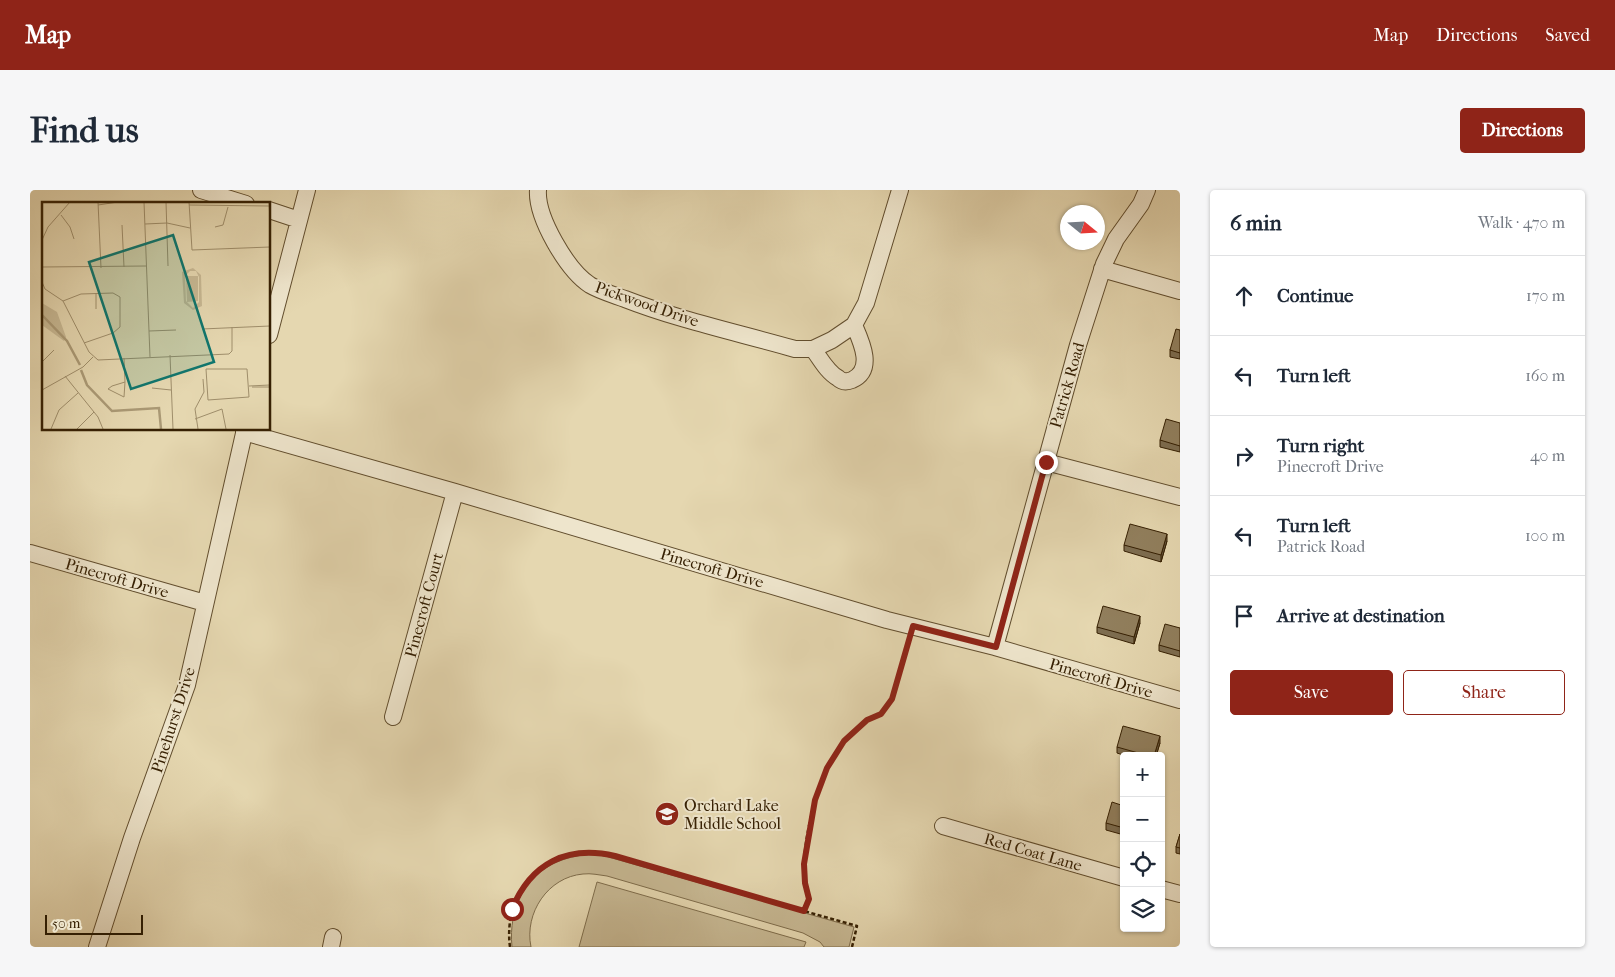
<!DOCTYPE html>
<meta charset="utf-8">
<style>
:root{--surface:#fff;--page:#f6f6f7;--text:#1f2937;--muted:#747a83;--line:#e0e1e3;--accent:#8f2418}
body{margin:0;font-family:"IM FELL French Canon",serif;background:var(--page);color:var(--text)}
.controls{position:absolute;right:15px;bottom:15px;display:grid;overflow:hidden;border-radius:5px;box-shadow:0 1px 4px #0004}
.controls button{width:45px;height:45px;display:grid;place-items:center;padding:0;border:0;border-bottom:1px solid var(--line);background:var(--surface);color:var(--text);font:25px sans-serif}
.compass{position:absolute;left:1030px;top:15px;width:45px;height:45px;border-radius:50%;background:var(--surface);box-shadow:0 1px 4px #0004;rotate:108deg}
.scale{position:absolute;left:15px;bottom:12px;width:98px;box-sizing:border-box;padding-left:5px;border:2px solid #362003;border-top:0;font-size:14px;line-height:18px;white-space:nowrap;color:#362003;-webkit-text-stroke:4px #eee5cc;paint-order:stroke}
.stop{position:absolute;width:15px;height:15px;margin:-11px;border:4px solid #8f2418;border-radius:50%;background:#fff}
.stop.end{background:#8f2418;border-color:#fff;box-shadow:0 1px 5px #0008}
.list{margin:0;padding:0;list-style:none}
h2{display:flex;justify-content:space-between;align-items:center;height:65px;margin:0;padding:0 20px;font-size:21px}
h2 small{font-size:16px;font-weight:400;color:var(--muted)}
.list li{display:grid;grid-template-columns:32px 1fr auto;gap:15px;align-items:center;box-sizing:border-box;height:80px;padding:0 20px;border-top:1px solid var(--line)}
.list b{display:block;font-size:19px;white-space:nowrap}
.list p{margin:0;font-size:16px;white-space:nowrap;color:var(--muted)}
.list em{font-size:16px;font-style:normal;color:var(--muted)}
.actions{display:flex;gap:10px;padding:15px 20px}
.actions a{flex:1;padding:11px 0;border:1px solid var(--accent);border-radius:5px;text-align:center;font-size:18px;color:var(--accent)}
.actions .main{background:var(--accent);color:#fff}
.icon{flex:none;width:28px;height:28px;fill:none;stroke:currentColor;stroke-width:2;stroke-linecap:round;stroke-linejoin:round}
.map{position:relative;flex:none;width:1150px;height:757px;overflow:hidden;border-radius:5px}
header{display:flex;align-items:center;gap:30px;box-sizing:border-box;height:70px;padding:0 25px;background:var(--accent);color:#fff}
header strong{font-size:24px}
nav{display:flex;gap:28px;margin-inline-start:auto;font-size:18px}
.intro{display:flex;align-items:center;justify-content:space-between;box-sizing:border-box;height:120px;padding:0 30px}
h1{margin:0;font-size:35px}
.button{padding:12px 22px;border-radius:5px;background:var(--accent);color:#fff;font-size:18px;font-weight:700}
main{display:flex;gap:30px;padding:0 30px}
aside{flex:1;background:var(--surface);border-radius:5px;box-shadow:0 1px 4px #0004}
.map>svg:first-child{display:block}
.green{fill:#c7b893;stroke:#7e6c4b}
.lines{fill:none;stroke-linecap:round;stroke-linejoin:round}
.minor-casing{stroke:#624e2e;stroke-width:18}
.path{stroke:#362003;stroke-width:2.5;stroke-dasharray:4 2.5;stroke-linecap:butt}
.minor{stroke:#eee5cc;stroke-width:16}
.wall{fill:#7d6d50;stroke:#362003}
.shaded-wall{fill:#665941;stroke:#362003}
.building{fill:#917f5d;stroke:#362003}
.route{stroke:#8f2418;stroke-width:6}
.labels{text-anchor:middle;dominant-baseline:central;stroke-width:4;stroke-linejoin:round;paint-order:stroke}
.street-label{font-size:16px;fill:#362003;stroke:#eee5cc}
.poi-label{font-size:16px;fill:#362003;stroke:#eee5cc;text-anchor:start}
.inset-river{fill:none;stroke:#aa9975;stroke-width:2.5}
.inset-road{fill:none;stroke:#9f8e6b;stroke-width:1}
.view{fill:#0f766e;fill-opacity:0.15;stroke:#0f766e;stroke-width:2.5}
.inset-edge{fill:none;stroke:#362003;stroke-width:2.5}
</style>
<header>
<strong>Map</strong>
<nav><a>Map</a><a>Directions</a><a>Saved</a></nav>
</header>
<div class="intro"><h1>Find us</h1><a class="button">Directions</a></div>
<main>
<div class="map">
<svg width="1150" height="757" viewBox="0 0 1150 757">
<rect width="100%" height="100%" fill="#e5d7b0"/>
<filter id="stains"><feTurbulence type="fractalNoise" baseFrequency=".004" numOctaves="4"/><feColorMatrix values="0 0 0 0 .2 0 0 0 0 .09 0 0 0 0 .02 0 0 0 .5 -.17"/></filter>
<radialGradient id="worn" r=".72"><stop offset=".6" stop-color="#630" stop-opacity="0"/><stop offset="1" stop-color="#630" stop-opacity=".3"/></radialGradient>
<!-- green -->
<path class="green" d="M562,664L575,666L824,737L819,757H794L790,752L773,743L577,686C569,685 561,683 553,684C518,687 494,723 501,757H482C478,718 496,681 535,669C544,666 553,665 562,664Z
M567,692L776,752L774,757H549Z"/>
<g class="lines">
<!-- minor casing -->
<g class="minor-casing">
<path id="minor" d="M171,0L216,14
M508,0C506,27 537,80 560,95C570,101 584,105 595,109C649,130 709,143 765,159H783L802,150L824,135L836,113L870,0
M239,20L269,30
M1072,79L1150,101
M239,145L277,0
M783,159C790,168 797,182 808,188C812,192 817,192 822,190C845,180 831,151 824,135
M214,242L425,302L857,430L965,457L1150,510
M1016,272L1150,307
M0,363L175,413
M965,457L1048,155L1074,74L1086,49L1111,14L1117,0
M363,527L425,302
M913,636L1094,688
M1131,699L1150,704
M67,757L102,648L157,495L215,239
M301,757L303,747"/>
</g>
<!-- path -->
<path class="path" d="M480,757C474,712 500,672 546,663C559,661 572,664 585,666L773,721
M822,757L827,736L774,721C783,705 773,690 774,673C775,651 781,622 788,602C798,574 812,548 837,530C841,527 847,527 851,524C865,513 874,468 879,450"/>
<!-- minor -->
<use href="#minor" class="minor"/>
</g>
<!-- wall -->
<path class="wall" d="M1150,140V169L1140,167V160Z
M1150,233V262L1130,257V250Z
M1137,351L1131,372L1094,361V355Z
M1110,433L1104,454L1067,443V437Z
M1150,438V467L1129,461V455Z
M1130,553L1126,566H1096L1087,563V557Z
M1094,616V645L1076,640V633Z
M1150,644V664L1146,663V657Z"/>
<!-- shaded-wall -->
<path class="shaded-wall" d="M1137,344V351L1131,372V365Z
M1110,426V433L1104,454V447Z
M1130,546V553L1126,566H1124Z"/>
<!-- building -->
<path class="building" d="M1146,139L1150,140V163L1140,160Z
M1136,229L1150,233V256L1130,250Z
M1100,334L1137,344L1131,365L1094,355Z
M1073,416L1110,426L1104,447L1067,437Z
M1135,434L1150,438V461L1129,455Z
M1093,536L1130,546L1124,566H1119L1087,557Z
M1082,612L1094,616V638L1076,633Z
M1150,644V658L1146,657Z"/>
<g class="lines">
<!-- route -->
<path class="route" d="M482,719C501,673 537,655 585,666L774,721L779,709L775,693L774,674L785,610L797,578L814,551L837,530L851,524L862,509L883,436L966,457L1016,272"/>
</g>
<!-- icons -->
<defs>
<g id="school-disc" transform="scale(1.25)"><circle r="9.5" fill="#8f2418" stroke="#eee5cc"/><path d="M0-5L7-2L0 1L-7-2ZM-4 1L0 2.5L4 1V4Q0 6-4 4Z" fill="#fff"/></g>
</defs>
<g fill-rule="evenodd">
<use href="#school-disc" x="637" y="624"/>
</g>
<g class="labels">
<!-- street labels -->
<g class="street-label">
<text transform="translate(617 114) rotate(19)">Pickwood Drive</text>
<text transform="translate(1037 195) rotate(-74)">Patrick Road</text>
<text transform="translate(682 378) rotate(16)">Pinecroft Drive</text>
<text transform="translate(87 388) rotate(16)">Pinecroft Drive</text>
<text transform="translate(394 415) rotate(-75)">Pinecroft Court</text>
<text transform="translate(1071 488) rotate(16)">Pinecroft Drive</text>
<text transform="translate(143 530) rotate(-72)">Pinehurst Drive</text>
<text transform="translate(1003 662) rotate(16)">Red Coat Lane</text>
</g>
<!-- poi labels -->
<g class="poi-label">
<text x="654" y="615">Orchard Lake<tspan x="654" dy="18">Middle School</tspan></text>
</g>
</g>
<!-- overview -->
<g transform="translate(12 12)">
<rect width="228" height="228" fill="#e5d7b0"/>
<path d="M151,66L159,73L160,104L151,108L142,101L140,70ZM148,69H154L157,75V100L151,106L144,99L143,74ZM144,74H156V99L145,100ZM0,101L15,110L24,135L22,139L0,123Z" fill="#c7b893" fill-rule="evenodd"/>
<path class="inset-river" d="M0,113L25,139L38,163M39,168L45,183L70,209L117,206L119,227"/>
<path class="inset-road" d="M56,0L59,66M102,0L108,155M124,0L126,64M147,0L150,48L228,45M227,0L228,19M56,3L76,0M147,3L227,4M19,13L28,25L32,37M103,22L125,21L148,26M80,23L82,65M173,25L181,23L186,5M0,38L6,25L28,0M0,65L104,64M0,80L3,87L21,99L47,150L56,158L187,152L190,149V125M54,91V107M21,99L39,92L71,91L78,95V125L71,131L42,141M160,127L228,124M107,129L134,128M128,153L131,227M82,156L83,180M0,160L12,148M164,167H205L207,195L166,198ZM23,174L56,215L61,227M83,180L82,195L66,187L70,184ZM207,184L228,183M210,185H228M110,186L129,188M0,188L41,165L51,155M153,217L180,207L184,227M9,227L17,208L36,191M35,227L52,210M156,227L153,207L162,190L161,177"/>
<path class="view" d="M131,33L172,160L89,187L47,60Z"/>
<rect width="228" height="228" class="inset-edge"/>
</g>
<rect width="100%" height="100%" filter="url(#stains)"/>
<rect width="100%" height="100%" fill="url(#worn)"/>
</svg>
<div class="controls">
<button>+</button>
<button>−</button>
<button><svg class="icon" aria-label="locate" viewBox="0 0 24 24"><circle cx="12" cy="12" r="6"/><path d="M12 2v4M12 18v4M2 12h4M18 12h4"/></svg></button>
<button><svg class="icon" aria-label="layers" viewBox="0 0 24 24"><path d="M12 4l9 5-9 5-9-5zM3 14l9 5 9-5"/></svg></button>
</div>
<svg class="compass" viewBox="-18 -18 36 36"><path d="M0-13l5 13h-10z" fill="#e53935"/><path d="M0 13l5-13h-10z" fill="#747a83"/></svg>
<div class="scale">50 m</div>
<div class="stop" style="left:482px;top:719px"></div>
<div class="stop end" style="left:1016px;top:272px"></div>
</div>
<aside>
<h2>6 min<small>Walk · 470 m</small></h2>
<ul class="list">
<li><svg class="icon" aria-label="ahead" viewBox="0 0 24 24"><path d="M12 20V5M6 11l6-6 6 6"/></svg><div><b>Continue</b></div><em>170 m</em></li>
<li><svg class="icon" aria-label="left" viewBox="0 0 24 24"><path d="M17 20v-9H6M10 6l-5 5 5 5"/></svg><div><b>Turn left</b></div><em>160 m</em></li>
<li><svg class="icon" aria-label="right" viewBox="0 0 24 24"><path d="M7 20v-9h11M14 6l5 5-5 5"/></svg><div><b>Turn right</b><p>Pinecroft Drive</p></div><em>40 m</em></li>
<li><svg class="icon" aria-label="left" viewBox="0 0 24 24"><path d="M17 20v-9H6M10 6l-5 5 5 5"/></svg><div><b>Turn left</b><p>Patrick Road</p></div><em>100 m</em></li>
<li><svg class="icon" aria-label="arrive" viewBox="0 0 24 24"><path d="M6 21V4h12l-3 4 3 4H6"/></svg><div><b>Arrive at destination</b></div></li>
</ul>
<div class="actions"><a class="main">Save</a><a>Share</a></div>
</aside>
</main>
